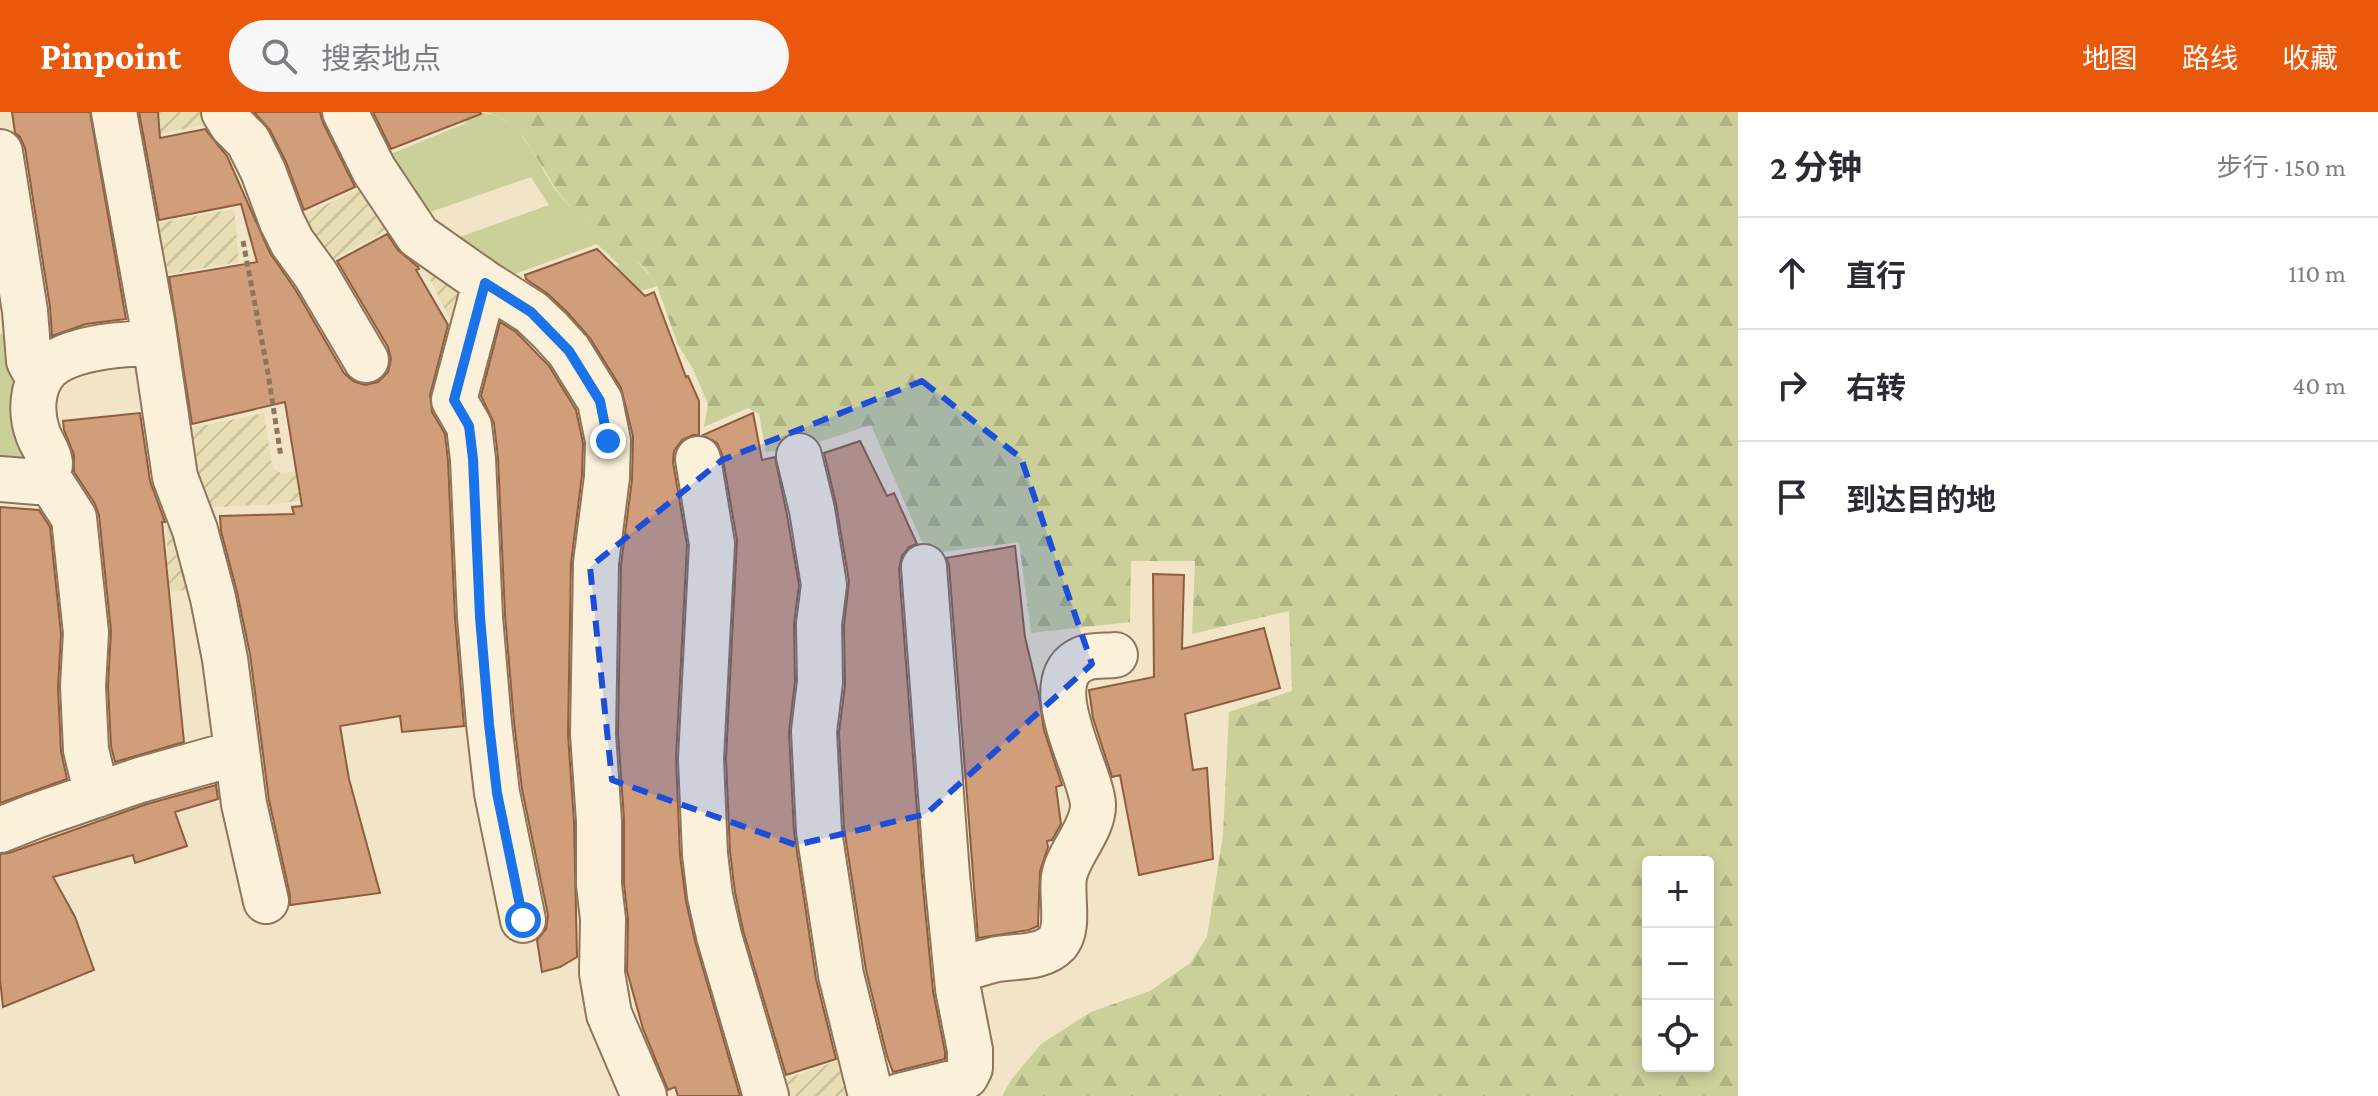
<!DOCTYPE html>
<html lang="zh">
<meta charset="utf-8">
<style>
:root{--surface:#fff;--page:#f7f7f7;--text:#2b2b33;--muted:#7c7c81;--line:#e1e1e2;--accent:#ea580c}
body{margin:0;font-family:"Crimson Pro","Noto Sans SC",serif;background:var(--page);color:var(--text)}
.controls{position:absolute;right:24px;bottom:24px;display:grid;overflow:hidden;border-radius:8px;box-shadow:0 4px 12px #0003}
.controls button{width:72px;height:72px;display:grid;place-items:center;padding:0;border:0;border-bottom:2px solid var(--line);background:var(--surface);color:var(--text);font:40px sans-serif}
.stop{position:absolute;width:24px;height:24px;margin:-18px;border:6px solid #1a73e8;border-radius:50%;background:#fff}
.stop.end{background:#1a73e8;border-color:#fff;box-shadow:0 2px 8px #0008}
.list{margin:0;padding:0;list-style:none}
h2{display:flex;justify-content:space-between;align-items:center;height:104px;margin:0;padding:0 32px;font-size:34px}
h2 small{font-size:26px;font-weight:400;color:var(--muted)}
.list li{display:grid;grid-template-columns:52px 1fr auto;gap:24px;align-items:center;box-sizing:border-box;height:112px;padding:0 32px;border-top:2px solid var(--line)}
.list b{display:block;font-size:30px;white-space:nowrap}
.list em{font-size:26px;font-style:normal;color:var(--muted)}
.icon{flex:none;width:44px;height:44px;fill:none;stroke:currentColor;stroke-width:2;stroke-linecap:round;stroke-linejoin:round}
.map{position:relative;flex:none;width:1738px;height:984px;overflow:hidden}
header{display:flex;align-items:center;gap:48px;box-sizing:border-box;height:112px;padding:0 40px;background:var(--accent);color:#fff}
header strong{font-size:38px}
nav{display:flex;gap:44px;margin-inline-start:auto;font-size:28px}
.search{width:560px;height:72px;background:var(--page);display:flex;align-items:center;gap:20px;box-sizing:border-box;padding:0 28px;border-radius:44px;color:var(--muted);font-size:30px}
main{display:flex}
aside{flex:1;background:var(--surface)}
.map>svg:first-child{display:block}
.farmland{fill:url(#farmland-furrows)}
.green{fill:#cbd09a}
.forest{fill:url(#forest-firs);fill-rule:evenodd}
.building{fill:#d19e7b;stroke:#8f5e3f;stroke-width:2}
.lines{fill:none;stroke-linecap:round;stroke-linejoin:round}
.minor-casing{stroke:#8e755b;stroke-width:48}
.path{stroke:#8e755b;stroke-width:5;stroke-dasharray:6 4;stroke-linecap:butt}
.minor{stroke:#fbf1db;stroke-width:44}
.route{stroke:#1a73e8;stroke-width:10}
.marked{fill:#1d4ed8;fill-opacity:0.2;stroke:#1d4ed8;stroke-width:6;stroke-dasharray:16 10;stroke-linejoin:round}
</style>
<header>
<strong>Pinpoint</strong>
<div class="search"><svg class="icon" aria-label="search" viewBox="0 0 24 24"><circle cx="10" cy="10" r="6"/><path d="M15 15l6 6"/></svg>搜索地点</div>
<nav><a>地图</a><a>路线</a><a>收藏</a></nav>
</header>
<main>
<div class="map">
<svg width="1738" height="984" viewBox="0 0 1738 984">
<defs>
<pattern id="farmland-furrows" width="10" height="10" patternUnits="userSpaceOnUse" patternTransform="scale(2)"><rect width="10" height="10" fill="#e7deb4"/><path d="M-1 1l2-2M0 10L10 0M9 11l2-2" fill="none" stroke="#c7bf9a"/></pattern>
<pattern id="forest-firs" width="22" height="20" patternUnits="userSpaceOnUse" patternTransform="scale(2)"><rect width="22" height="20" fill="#cbd09a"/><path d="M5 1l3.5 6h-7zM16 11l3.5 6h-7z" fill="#afb384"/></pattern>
</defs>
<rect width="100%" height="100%" fill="#f1e4c7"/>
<!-- farmland -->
<path class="farmland" d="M122,0H210L213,11L128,29Z
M372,71L397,112L320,155L288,110Z
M234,97L239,150L151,165L142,114Z
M416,135L461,163L460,227L426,159Z
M264,301L271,349L274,357L281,361L384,353L393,359L456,347L457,386L365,393L360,380L276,392L200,396L177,319Z
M182,414L203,476L91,488L88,450L168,445L166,415Z
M846,946L848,983L847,984H776L771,972Z"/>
<!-- green -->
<path class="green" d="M461,0C476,0 490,0 503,7C529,23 540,58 558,81C587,117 633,135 657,174L555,207L531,191L619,153L597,132L504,166L451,128L549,93L531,65L419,104L376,48L466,11Z
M16,219C8,262 14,301 26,342L22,352L0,354V222Z"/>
<!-- forest -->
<path class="forest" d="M486,0H1738V984H1002L1011,968L1041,932L1091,900L1150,879L1190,851L1207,825L1223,723L1229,600L1292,579L1289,499L1192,522L1195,449H1131L1130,510L1031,521L1019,430L935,441L921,428L871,313L794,338L766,340L759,302L748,296L704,315L708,292L693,257L678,233L657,174L645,156L573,98L558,80L524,26L504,7ZM1648,750H1708V954H1648Z"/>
<!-- building -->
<path class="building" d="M12,0H90L126,207L86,212L52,224L50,195L25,36L20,25L15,21Z
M139,0H158L160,26L205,17L227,44L270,141L295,177L344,261L353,269L365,273L378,270L388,260L391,247L388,235L337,149L387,122L398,138L418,155L419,157L416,158L448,213L430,283L432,300L445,322L448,349L455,506L464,614L402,620L400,604L340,614L349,667L380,781L290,793V783L269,688L250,542L237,480L221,419L220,404L294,402L292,395L302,394L285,290L192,312L169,165L257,150L241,92L159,108Z
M254,0H320L323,11L355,75L304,98L286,50L270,18Z
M373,0H480L481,2L391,37Z
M597,137L645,184L654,180L686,265L688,264L699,289V323H693L682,328L674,339L673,350L687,433L676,646L680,743L686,789L695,829L740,984H678L675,975L668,978L643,917L627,859L628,807L624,772V707L618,621L621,453L632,368L633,324L621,276L590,226L567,200L548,182L526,167L525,163Z
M500,210L516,220L549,254L576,298L583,331L582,363L571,451L568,622L574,710L577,845L560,855L542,860L537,828L546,817L548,803L522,677L514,610L505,503L498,346L494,311L481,284Z
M140,301L150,369L165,410H162L184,630L115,650L111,634L108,574L111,519L99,403L95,392L74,360V343L64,318L63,309Z
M753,301L762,348L775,345L787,403L799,473L794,512L795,569L789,620L794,720L816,867L836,947L786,963L743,818L735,780L730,740L726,647L737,428L722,342L717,331L703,323Z
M860,329L887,384L894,381L917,432L909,435L902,444L899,457L922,765L933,879L945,940V947L893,960L887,944L866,858L844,716L839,620L845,573L844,513L849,469L836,392L824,341Z
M0,395L39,398L50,415L61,522L58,575L61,639L67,667L0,691Z
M1015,434L1025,525L1039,584L1044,618L1062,673L1056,675L1061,712L1052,728L1047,729L1048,735L1040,759L1038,814L1029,818L978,826L949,453L946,446Z
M1153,462L1184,463L1182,537L1264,516L1280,576L1185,602L1193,658L1207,656L1213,747L1139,763L1120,663L1112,665L1093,606L1089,578L1154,565Z
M216,673L218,687L175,700L187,734L135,751L133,743L53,765L75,805L94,858L3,895L0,868V742L9,741L147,692Z"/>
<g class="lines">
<!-- minor casing -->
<g class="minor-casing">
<path id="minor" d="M114,0L152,209L175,365L195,418L213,486L225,547L244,692L266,789
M224,0L232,13L248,29L263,59L282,110L292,130L316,163L366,248
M345,0L374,58L418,124L485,171L531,200L550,218L569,239L600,289L608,329L607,365L596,451L593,622L599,709V773L603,807L602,861L609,902L644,984
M0,40L25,199L29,249L34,258L41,263
M485,171L454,288L469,314L473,347L480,505L489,612L497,681L523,808
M799,344L812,398L824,473L819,512L820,570L814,619L819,719L841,863L871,984
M698,347L712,432L701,647L705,742L710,784L719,824L766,984
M47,364L74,406L86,521L83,574L86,638L97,683
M0,367L37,370C45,365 50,360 50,351C49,340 41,331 38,322C29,297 32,263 57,249C85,233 124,233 155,230
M0,718L35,704L140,668L236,641
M958,859C969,855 981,851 993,848C1014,843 1041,848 1057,831C1070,816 1061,785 1064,765C1068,741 1094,717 1093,692C1090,656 1033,565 1085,546C1093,543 1106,544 1115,543
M899,984L956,970L966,964L970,956V938L958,877L947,763L924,455"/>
</g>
<!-- path -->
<path class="path" d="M243,129L268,261L281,345"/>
<!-- minor -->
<use href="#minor" class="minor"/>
</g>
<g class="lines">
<!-- route -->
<path class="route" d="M523,808L497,681L489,612L480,505L473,347L469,314L454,288L485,171L531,200L569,239L600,289L608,329"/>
</g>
<!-- marked area -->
<path class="marked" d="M922,269L1021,346L1092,552L926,702L796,733L612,668L590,455L722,348Z"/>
</svg>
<div class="controls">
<button>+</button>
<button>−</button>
<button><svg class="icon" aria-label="locate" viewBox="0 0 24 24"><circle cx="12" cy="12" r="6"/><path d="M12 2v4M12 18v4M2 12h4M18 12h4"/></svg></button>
</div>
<div class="stop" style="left:523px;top:808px"></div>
<div class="stop end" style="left:608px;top:329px"></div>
</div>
<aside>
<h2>2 分钟<small>步行 · 150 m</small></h2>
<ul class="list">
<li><svg class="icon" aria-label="ahead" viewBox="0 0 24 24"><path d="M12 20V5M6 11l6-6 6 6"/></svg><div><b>直行</b></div><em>110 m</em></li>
<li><svg class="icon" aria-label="right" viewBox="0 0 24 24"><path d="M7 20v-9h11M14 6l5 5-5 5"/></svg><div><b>右转</b></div><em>40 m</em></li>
<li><svg class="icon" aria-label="arrive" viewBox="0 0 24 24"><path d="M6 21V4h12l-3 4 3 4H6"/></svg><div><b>到达目的地</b></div></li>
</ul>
</aside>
</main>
